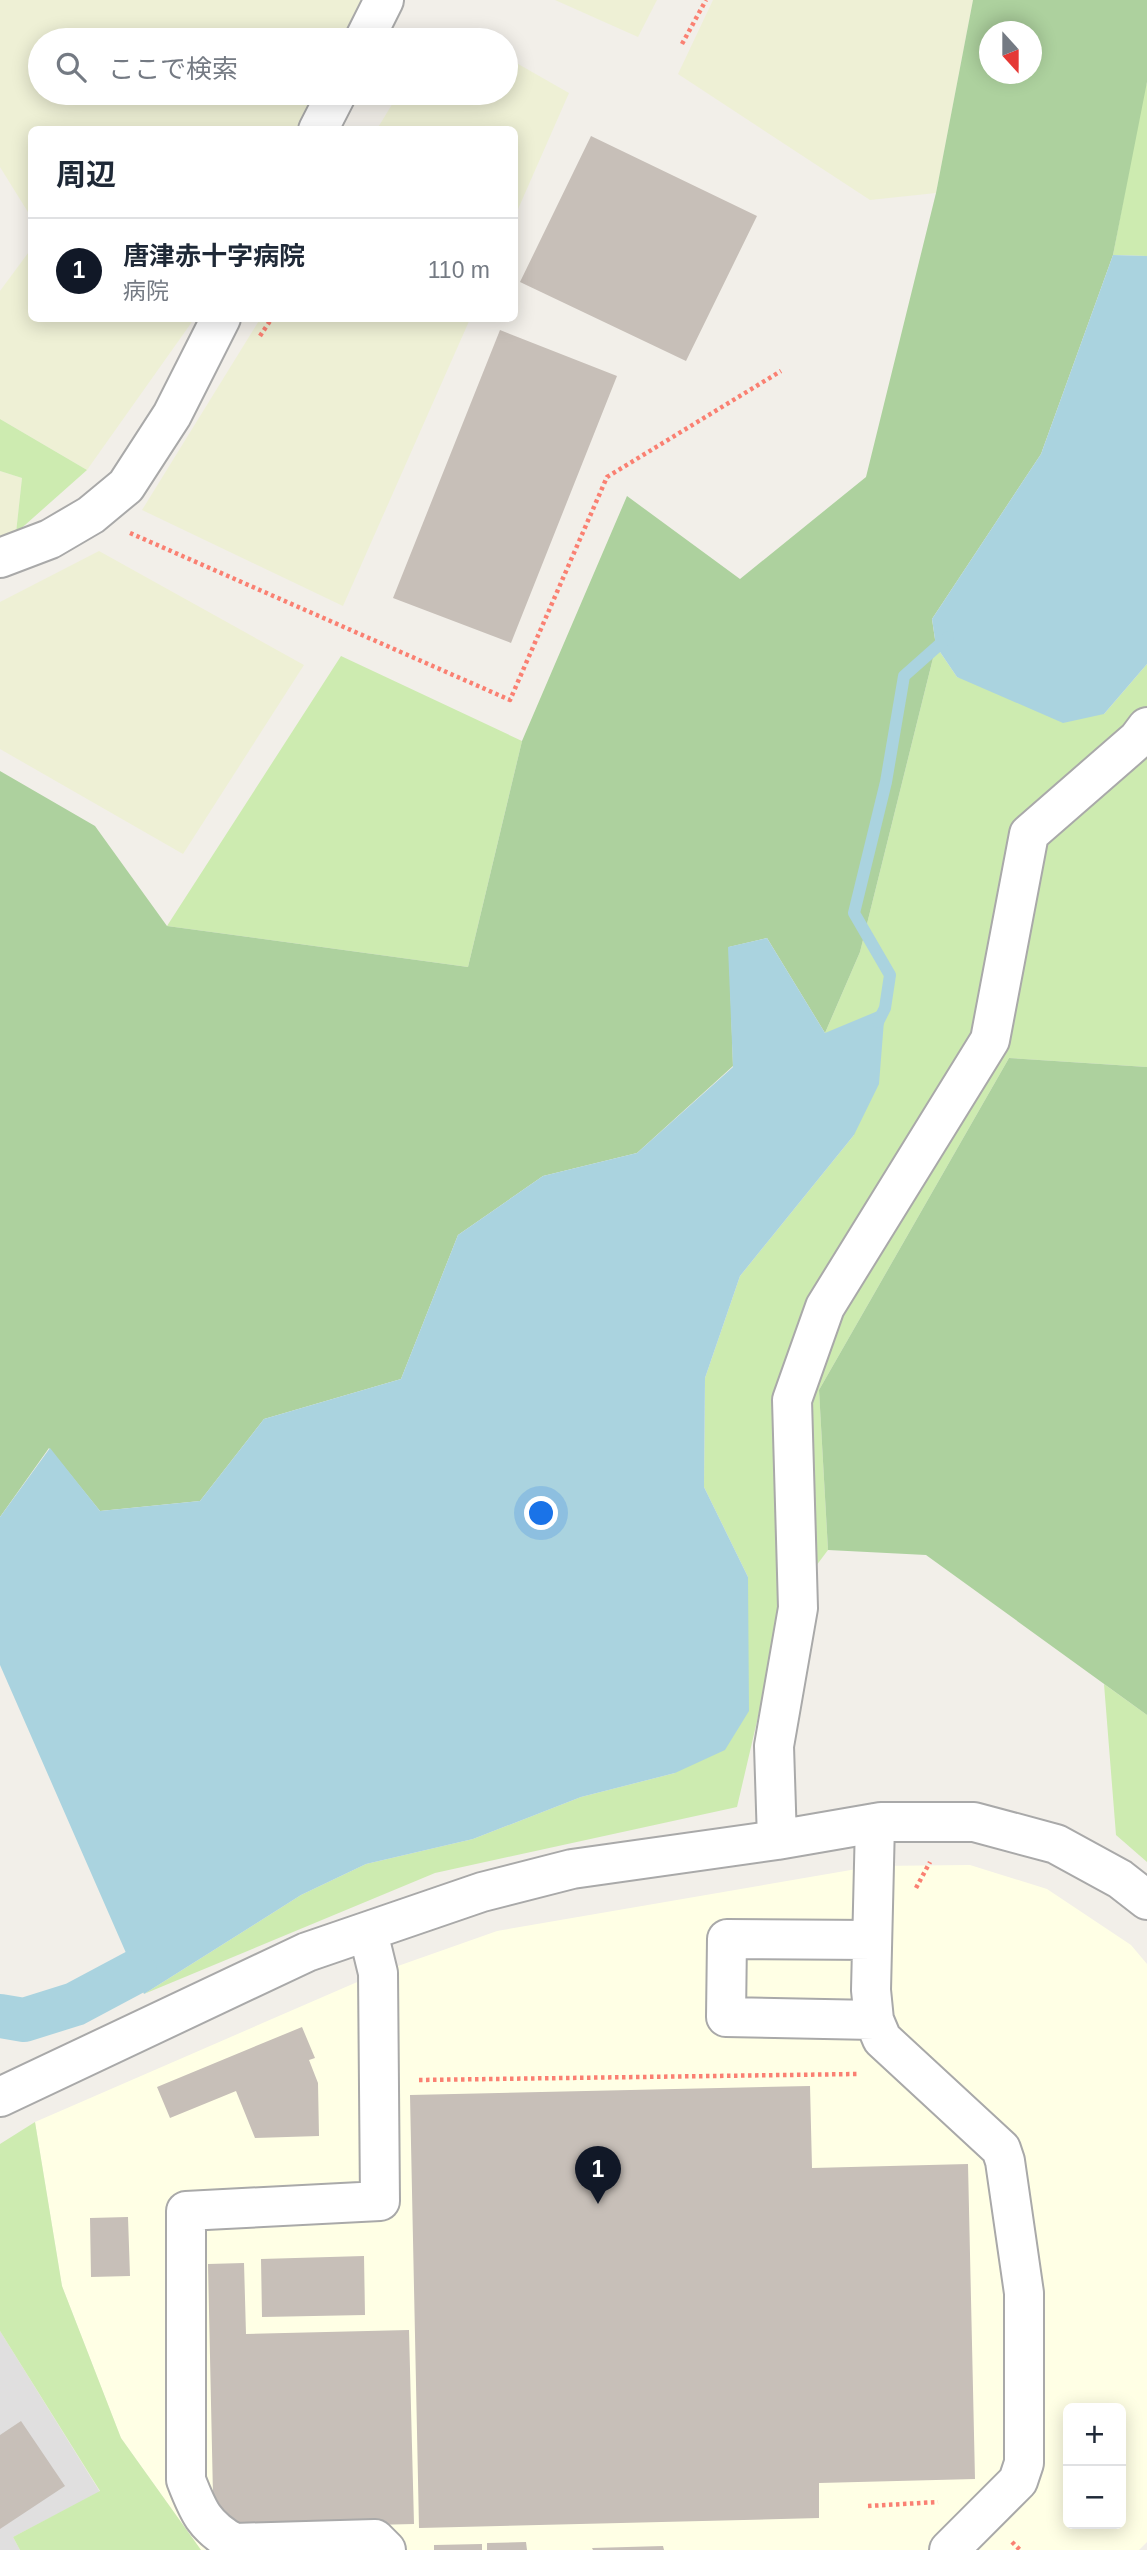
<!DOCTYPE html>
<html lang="ja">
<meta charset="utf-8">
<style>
:root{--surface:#fff;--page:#f2f2f3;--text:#1f2937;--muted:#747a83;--line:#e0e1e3;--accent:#111827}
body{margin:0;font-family:Helvetica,"Noto Sans JP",sans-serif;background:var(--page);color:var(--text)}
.controls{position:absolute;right:21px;bottom:21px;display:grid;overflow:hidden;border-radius:10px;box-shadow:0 4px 18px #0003}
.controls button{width:63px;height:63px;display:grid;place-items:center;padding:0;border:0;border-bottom:2px solid var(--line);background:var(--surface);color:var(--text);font:35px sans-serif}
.compass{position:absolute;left:979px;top:21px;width:63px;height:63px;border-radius:50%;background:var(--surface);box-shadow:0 4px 18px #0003;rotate:159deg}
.you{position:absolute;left:542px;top:1514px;width:24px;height:24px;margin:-18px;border:5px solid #fff;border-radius:50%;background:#1a73e8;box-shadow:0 0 0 10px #1a73e833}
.badge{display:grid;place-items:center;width:46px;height:46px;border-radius:50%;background:var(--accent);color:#fff;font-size:23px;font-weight:700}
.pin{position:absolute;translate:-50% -58px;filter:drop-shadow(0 2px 4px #0008)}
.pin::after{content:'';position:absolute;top:37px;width:24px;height:21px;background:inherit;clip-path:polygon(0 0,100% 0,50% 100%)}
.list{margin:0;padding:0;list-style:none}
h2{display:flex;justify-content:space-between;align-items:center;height:91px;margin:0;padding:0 28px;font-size:30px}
h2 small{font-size:23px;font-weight:400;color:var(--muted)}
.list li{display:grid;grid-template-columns:46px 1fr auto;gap:21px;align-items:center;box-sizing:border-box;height:105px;padding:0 28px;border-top:2px solid var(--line)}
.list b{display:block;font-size:26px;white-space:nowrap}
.list p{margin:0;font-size:23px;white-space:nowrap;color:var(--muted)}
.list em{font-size:23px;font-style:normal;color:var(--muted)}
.icon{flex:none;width:38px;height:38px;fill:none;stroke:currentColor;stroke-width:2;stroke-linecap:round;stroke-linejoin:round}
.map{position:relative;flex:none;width:1147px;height:2550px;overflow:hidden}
.search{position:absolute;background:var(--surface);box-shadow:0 4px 18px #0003;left:28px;top:28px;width:490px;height:77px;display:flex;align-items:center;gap:18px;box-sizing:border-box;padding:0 24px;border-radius:38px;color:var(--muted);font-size:26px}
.panel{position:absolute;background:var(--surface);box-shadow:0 4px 18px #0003;left:28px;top:126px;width:490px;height:196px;border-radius:10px}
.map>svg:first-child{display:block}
.residential{fill:#e0dfdf}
.education{fill:#ffffe5;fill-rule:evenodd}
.farmland{fill:#eef0d5}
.grass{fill:#cdebb0}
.forest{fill:#add19e;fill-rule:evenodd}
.water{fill:#aad3df}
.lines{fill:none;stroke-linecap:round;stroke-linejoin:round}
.stream{stroke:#aad3df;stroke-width:12}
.canal{stroke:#aad3df;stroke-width:44}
.building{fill:#c7bfb8}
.minor-casing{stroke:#a9a9a9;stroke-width:42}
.path{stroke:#fa8072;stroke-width:4.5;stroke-dasharray:3.5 3.5;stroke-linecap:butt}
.minor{stroke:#fff;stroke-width:38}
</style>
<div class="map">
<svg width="1147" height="2550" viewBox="0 0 1147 2550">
<rect width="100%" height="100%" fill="#f2efe9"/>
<!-- residential -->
<path class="residential" d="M0,2331L100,2492L13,2537L20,2550H0Z"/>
<!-- education -->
<path class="education" d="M970,1865L1047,1889L1131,1945L1147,1964V2542L1139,2550H201L121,2438L62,2286L35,2122L378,1973L497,1931L874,1866ZM1068,2408H1121V2524H1068Z"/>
<!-- farmland -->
<path class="farmland" d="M0,0H361L342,40H40V93H316L299,129L32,130L31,217L0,167Z
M555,0H657L638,37Z
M713,0H973L936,193L870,200L678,74Z
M506,57L569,93L515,216L514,130L377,129L399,93H506Z
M31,249L32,318L194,319L87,470L0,419V291Z
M260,319H470L343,606L142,510Z
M0,471L22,478L16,533L0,538Z
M99,551L304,665L183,854L0,749V602Z"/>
<!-- grass -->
<path class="grass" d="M1147,82V256L1113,255L1143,95Z
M0,419L87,470L16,533L22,478L0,471Z
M936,646L957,677L1104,714L1147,664V1067L1009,1058L819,1390L828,1550L783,1610L737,1807L435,1873L144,1994L301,1895L366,1864L473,1839L581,1797L675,1773L748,1577L704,1487L705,1378L740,1276L854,1135L825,1033L860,952Z
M341,656L522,741L468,967L167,926Z
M1104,1684L1147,1715V1862L1116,1835Z
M35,2122L62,2286L121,2438L201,2550H20L13,2537L100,2491L0,2331V2144Z"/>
<!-- forest -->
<path class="forest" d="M973,0H1147V82L1113,255L1041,454L932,619L936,646L860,952L825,1033L767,938L729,947L733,1066L637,1153L543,1176L458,1235L401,1379L264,1419L200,1501L100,1511L49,1448L0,1517V771L95,826L167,926L468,967L522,741L627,496L740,579L866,477L936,193ZM990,32H1032V74H990Z
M1009,1058L1147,1067V1715L926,1555L828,1550L819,1390Z"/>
<!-- water -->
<path class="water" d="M1113,255L1147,256V664L1104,714L1063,723L957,677L936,646L932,619L1041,454Z
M767,938L825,1033L885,1008L879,1084L854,1135L740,1276L705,1378L704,1487L748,1577L749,1711L725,1750L675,1773L581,1797L473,1839L366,1864L301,1895L144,1994L0,1665V1517L50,1448L100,1511L200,1501L264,1419L401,1379L458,1235L543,1176L637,1153L733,1067L728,947Z"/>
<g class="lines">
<!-- stream -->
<path class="stream" d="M878,1022L885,1008L890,975L854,913L886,782L904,676L948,637"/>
<!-- canal -->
<path class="canal" d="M0,2016L24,2020L75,2004L135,1972"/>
</g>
<!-- building -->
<path class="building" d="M591,136L757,216L686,361L520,282Z
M500,330L617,376L511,643L393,598Z
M302,2027L315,2058L309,2060L318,2083L319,2136L255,2138L236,2091L170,2118L157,2087Z
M810,2086L812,2168L968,2164L975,2479L819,2483V2518L419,2528L410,2095Z
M128,2217L130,2276L91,2277L90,2218Z
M364,2256L365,2315L262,2317L261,2259Z
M244,2263L246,2334L409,2330L414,2524L246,2528L226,2518L213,2495L208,2264Z
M21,2421L65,2486L0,2529V2435Z
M526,2542L527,2550H487V2543Z
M482,2544V2550H434V2545Z
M663,2546L664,2550H593L592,2548Z"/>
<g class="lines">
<!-- minor casing -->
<g class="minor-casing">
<path id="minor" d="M364,40L384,0
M318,130L337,93
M0,558L50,539L91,515L126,486L172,415L221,318
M875,1823L871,1990L874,2020L882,2039L1001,2149L1005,2161L1024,2293V2463L1018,2481L949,2550
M777,1840L774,1746L798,1608L792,1400L825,1307L990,1040L1029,834L1138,739L1147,727
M368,1932L378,1973L380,2201L186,2211V2480C198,2511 204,2526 234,2543L375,2539L386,2550
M872,1940L727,1939L726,2017L874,2020
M0,2097L307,1952L482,1892L572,1869L777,1840L881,1822H974L1056,1844L1120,1879L1147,1900"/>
</g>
<!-- path -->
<path class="path" d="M682,44L706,0
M260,336L272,318
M130,533L510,700L607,477L781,371
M916,1888L930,1862
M419,2080L858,2074
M868,2506L938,2502
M1012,2542L1020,2550"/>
<!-- minor -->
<use href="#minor" class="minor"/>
</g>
</svg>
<div class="controls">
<button>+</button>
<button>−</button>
</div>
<svg class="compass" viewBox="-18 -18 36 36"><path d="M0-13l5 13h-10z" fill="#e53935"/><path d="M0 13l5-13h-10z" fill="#747a83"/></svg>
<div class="you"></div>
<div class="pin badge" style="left:598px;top:2204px">1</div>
<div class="search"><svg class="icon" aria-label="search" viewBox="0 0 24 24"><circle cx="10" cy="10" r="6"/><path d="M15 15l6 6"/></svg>ここで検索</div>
<section class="panel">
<h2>周辺<small></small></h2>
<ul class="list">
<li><span class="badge">1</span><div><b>唐津赤十字病院</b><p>病院</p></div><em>110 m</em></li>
</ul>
</section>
</div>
